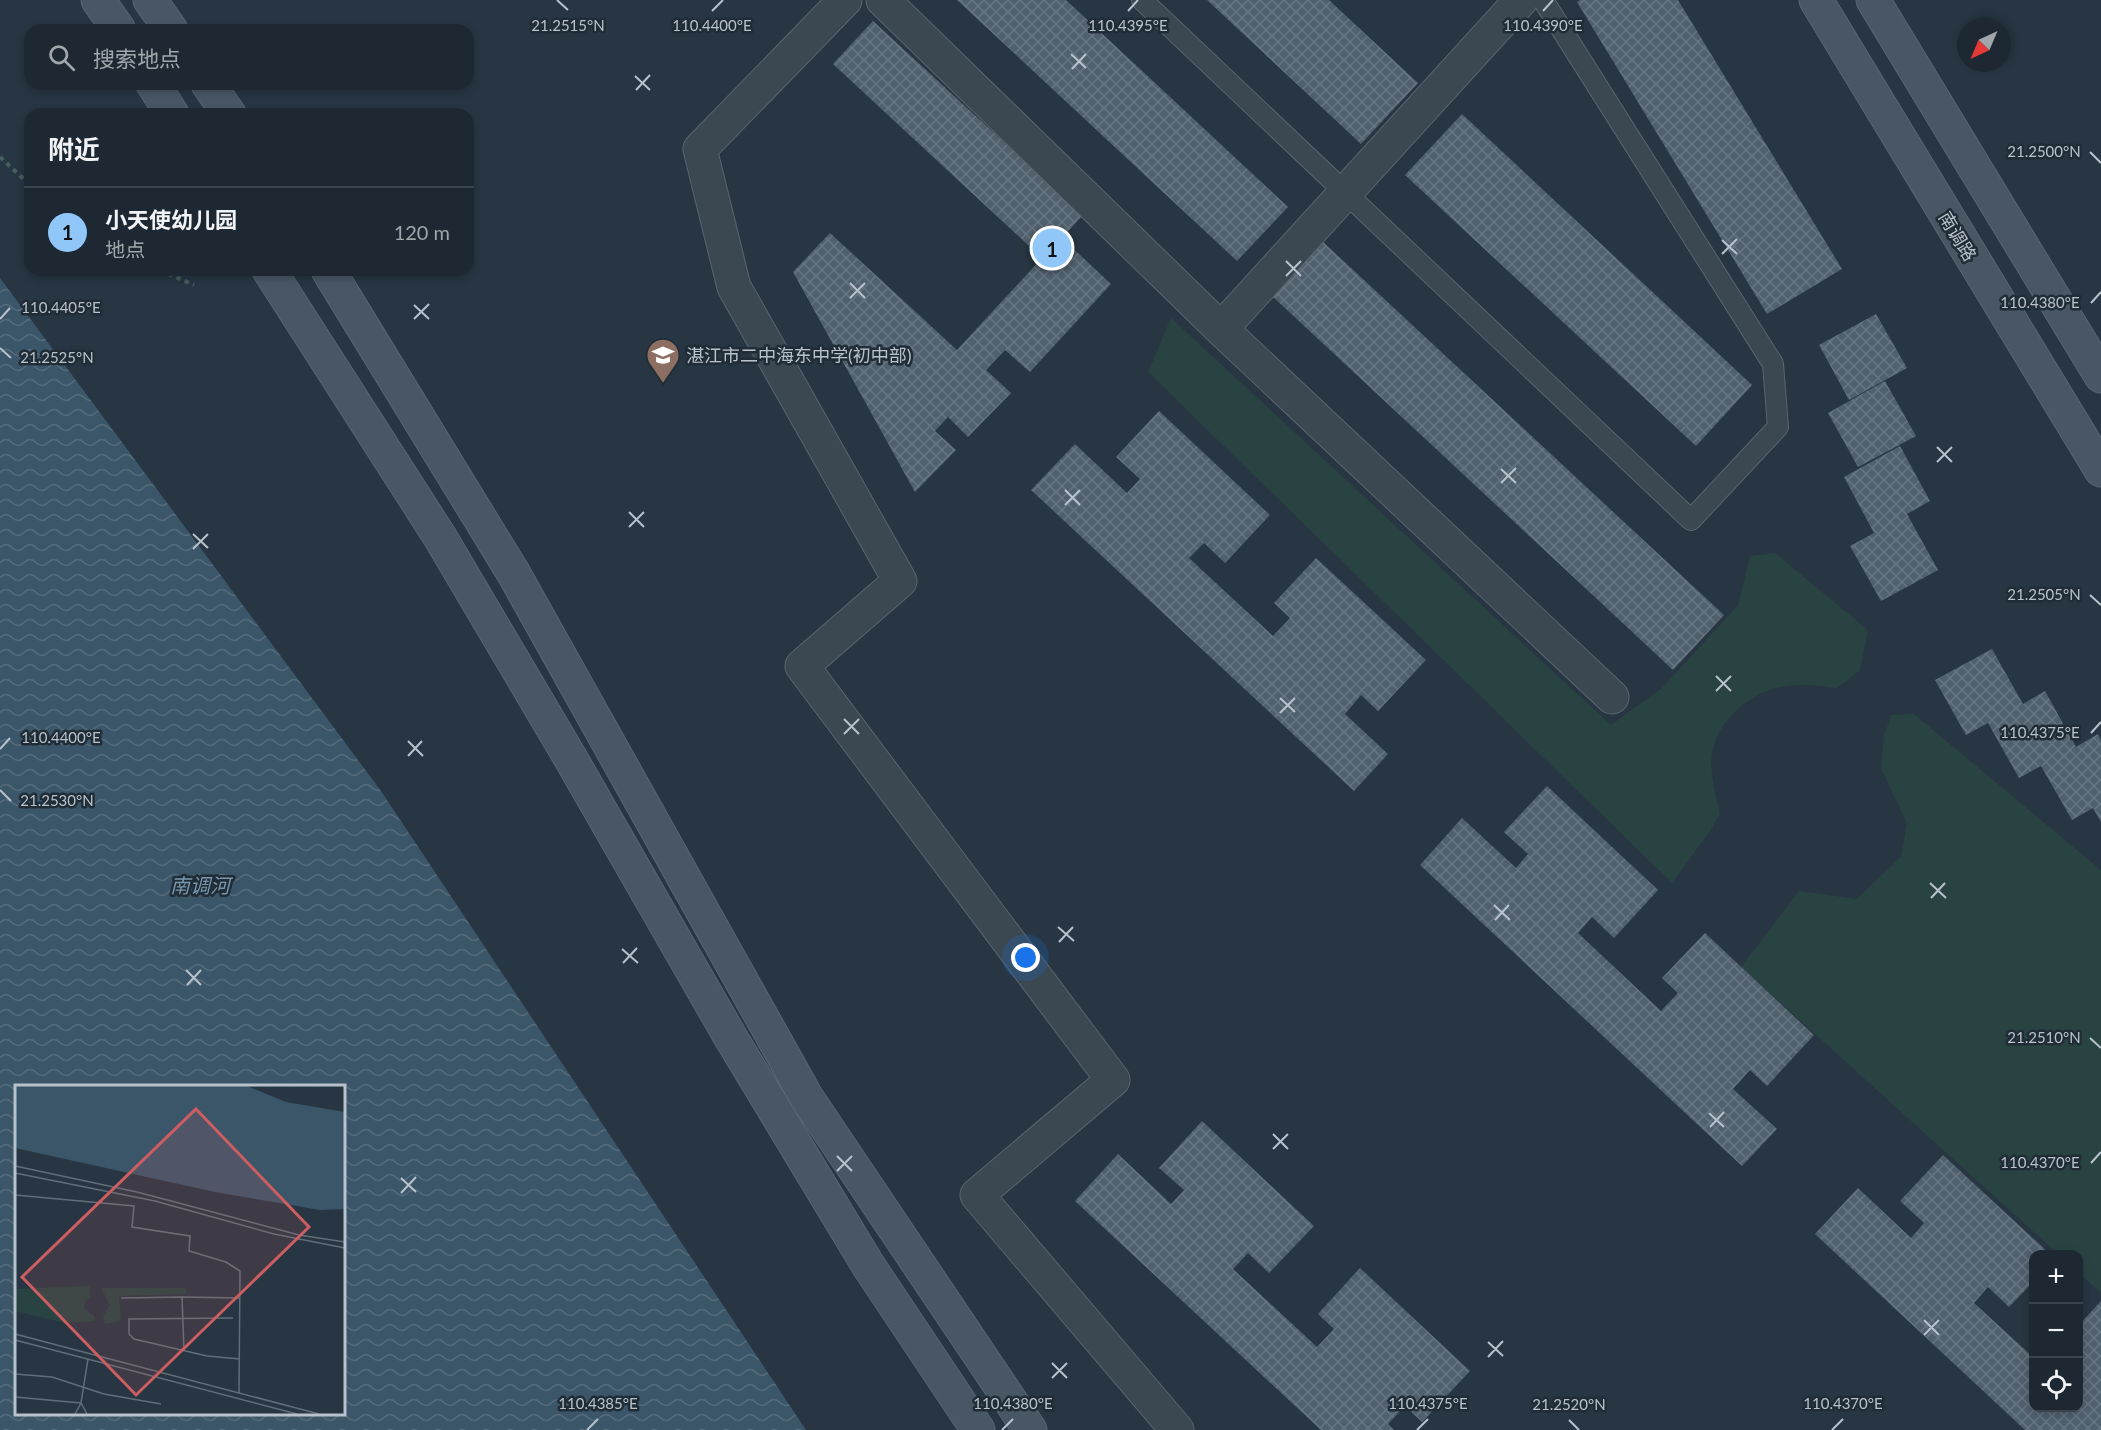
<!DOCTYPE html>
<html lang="zh">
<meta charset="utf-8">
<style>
:root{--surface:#1d2832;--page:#25303a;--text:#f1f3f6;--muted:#a0a6ac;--line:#3b444d;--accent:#91c7f8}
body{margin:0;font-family:Lato,"Noto Sans SC",sans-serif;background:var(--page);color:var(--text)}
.controls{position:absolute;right:18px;bottom:18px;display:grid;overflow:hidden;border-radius:12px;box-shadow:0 3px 9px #0003}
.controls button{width:54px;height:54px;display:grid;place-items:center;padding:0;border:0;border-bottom:2px solid var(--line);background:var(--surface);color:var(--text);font:30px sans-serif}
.compass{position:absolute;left:1957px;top:18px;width:54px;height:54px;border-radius:50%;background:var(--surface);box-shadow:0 3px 9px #0003;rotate:224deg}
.you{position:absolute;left:1026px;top:958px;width:21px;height:21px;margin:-15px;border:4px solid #fff;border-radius:50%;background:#1a73e8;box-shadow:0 0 0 9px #1a73e833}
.badge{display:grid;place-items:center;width:39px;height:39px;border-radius:50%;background:var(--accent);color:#111;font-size:20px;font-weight:700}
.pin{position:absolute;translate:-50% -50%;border:3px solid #fff;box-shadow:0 2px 6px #0006}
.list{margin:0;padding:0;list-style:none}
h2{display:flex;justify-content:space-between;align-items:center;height:78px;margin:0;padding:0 24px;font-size:26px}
h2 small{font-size:20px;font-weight:400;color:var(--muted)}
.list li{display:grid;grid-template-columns:39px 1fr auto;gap:18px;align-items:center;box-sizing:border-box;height:90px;padding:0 24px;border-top:2px solid var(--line)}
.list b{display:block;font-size:22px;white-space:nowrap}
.list p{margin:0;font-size:20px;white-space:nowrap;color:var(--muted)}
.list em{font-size:20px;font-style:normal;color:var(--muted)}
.icon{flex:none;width:33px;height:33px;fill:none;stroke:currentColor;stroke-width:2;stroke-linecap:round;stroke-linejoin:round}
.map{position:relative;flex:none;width:2101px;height:1430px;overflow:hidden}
.search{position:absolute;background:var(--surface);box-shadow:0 3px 9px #0003;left:24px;top:24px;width:450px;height:66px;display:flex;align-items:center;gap:15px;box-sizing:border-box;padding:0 21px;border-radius:18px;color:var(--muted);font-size:22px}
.panel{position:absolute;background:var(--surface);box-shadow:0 3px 9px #0003;left:24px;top:108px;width:450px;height:168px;border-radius:18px}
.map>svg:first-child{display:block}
.grass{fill:#294343}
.water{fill:url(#water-waves);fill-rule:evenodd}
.building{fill:url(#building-cross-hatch)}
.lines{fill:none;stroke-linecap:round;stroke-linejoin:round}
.lane-casing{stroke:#59656f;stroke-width:22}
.street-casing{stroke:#59656f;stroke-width:35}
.secondary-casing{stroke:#59656f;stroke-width:35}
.path{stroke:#475f5f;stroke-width:4;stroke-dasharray:4.5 4.5;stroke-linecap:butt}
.lane{stroke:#3b4852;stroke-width:20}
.street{stroke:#3b4852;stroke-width:33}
.secondary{stroke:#495765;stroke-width:33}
.ticks{fill:none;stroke:#b8c2cc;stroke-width:2}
.labels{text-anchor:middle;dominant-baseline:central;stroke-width:5;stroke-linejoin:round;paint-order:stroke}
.street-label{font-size:18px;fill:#b8c2cc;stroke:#202d37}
.poi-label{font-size:18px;fill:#b8c2cc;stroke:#202d37;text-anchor:start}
.water-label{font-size:20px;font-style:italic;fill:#7997ae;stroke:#202d37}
.inset-road{fill:none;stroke:#616e79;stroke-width:1.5}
.view{fill:#cc5e61;fill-opacity:0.15;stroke:#cc5e61;stroke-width:3}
.inset-edge{fill:none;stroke:#b8c2cc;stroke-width:3}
.ticks-label{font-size:15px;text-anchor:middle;fill:#b8c2cc;stroke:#202d37;stroke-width:5;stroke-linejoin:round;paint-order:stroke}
</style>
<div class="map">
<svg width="2101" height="1430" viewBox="0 0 2101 1430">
<defs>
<pattern id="water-waves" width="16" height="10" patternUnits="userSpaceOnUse" patternTransform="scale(1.5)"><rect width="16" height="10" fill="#3b5569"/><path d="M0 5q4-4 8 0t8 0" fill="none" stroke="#556c7d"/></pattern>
<pattern id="building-cross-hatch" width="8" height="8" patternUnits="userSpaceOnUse" patternTransform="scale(1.5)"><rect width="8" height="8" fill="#50606d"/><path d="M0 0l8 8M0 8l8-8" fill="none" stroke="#677581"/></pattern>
</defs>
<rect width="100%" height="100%" fill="#273642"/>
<!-- grass -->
<path class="grass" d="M1171,318L1611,725L1662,688L1738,605L1750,556L1775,553L1868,630L1860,670L1837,688C1819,686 1800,683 1782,687C1751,692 1720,719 1713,749C1708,767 1716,796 1720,814L1710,831L1672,883L1148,372Z
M1914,714L2101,870V1293L2079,1273L2078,1254H2058L1741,967L1799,891L1857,899L1901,856L1907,823L1881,769L1884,735L1892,715Z"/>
<!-- water -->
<path class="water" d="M0,278L381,791L806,1430H0ZM16,1086H344V1414H16Z"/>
<!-- building -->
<path class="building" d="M957,0H1066L1288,207L1237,261Z
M1207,0H1329L1418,83L1361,144Z
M1580,0H1678L1842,269L1767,314L1577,2Z
M873,21L1083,215L1062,238L1111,284L1030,372L1005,350L986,370L1011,393L968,437L948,417L935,431L956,450L915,492L793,272L830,233L957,350L1042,258L833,64Z
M1462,114L1752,385L1696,446L1405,175Z
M1322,241L1724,615L1673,670L1271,295Z
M1876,314L1907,368L1849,400L1819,345Z
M1885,381L1916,436L1858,467L1828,413Z
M1159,411L1270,515L1225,563L1204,543L1189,558L1273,636L1290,618L1274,603L1316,558L1426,660L1378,711L1361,695L1345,714L1388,754L1354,791L1031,490L1075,444L1127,493L1140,479L1116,457Z
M1900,446L1930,501L1907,514L1938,570L1881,601L1850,546L1874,533L1844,477Z
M1992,649L2023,704L2045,691L2076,747L2098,734L2101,740V822L2093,808L2072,820L2041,766L2019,778L1988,723L1966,735L1935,680Z
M1547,786L1658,890L1614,938L1592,917L1578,933L1661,1011L1678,993L1662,978L1705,933L1814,1035L1767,1086L1750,1070L1733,1089L1777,1129L1742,1166L1420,865L1462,818L1516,868L1528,854L1504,832Z
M1202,1121L1314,1226L1269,1273L1248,1253L1233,1269L1317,1347L1334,1329L1318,1314L1360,1268L1470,1371L1422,1422L1405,1406L1388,1424L1394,1430H1321L1075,1201L1118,1154L1171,1204L1184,1190L1159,1168Z
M1943,1155L2050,1254H2034V1281L2009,1307L1988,1287L1974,1303L2034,1358V1408H2078V1326L2101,1301V1430H2025L1815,1234L1858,1188L1911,1238L1924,1223L1900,1201Z"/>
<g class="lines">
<!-- lane casing -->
<g class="lane-casing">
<path id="lane" d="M1142,0L1691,520L1778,427L1773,364L1543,0"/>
</g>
<!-- street casing -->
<g class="street-casing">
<path id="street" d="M845,0L700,149L734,287L900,581L802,666L1113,1080L977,1195L1177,1430
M883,0L1221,329
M1521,0L1221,329L1612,697"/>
</g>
<!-- secondary casing -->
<g class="secondary-casing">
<path id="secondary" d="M98,0L119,30
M150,0L171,30
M1816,0L2101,470
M1873,0L2101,376
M153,84L172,114
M208,84L229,114
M269,270L440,537L571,759L731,1038L868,1265L978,1430
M328,270L514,574L807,1098L1030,1430"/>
</g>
<!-- path -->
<path class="path" d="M0,157L30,185
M160,270L194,285"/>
<!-- lane -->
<use href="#lane" class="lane"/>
<!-- street -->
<use href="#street" class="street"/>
<!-- secondary -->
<use href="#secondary" class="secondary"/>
</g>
<!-- ticks -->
<path class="ticks" d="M557,0L568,10M712,11L723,0M1128,11L1138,0M1543,11L1553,0M1071,54L1086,68M1072,69L1086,54M635,76L650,90M636,90L650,75M2090,152L2101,163M1722,240L1737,254M1722,254L1737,239M1286,261L1301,276M1286,276L1301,261M850,283L865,298M850,298L865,283M2091,303L2101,292M414,305L429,319M0,319L10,308M414,319L429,304M0,348L11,358M1937,447L1952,462M1937,462L1952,447M1501,469L1516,483M1501,483L1516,468M1065,490L1080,505M1065,505L1080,490M629,512L644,527M629,527L644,512M193,534L208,548M193,549L208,534M2090,595L2101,605M1716,676L1731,691M1716,691L1731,676M1280,698L1295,712M1280,713L1295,698M844,719L859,734M2091,733L2101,722M844,734L859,719M408,741L423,756M0,749L10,738M408,756L422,741M0,790L11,801M1930,883L1946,898M1931,898L1945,883M1494,905L1510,920M1495,920L1509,905M1058,927L1074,941M1059,942L1073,927M622,949L638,963M623,963L637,948M186,970L201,985M187,985L201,970M2090,1038L2101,1048M1709,1113L1724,1127M1710,1127L1724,1112M1273,1134L1288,1149M1273,1149L1288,1134M837,1156L852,1171M2091,1163L2101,1152M837,1171L852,1156M401,1178L416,1192M401,1193L416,1177M1924,1320L1939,1335M1924,1335L1939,1320M1488,1342L1503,1356M1488,1357L1503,1341M1052,1363L1067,1378M1052,1378L1067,1363M1569,1420L1579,1430M587,1430L598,1419M1002,1430L1013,1419M1417,1430L1428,1419M1832,1430L1843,1419"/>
<!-- icons -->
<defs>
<g id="school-pin" transform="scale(1.725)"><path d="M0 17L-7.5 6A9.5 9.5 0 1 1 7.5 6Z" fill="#8d6e63" stroke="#202d37"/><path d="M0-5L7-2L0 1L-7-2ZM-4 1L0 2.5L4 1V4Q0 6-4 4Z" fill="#fff"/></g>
</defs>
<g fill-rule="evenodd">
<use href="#school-pin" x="663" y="355"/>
</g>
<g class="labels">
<!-- street labels -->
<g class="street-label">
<text transform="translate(1958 236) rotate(59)">南调路</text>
</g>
<!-- poi labels -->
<g class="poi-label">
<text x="686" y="355">湛江市二中海东中学(初中部)</text>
</g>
<!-- water labels -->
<g class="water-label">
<text x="200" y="885">南调河</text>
</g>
</g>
<!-- overview -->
<g transform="translate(15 1085)">
<rect width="330" height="330" fill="#273642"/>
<path d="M74,201L75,212L70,216L69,223L80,232V236L50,238L0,226V204ZM86,203H170L172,209L104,211L106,236L90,239L88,232L95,220Z" fill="#294343"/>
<path d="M0,1H232L271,17L330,27V124L305,125L200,107L0,63Z" fill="#3b5569"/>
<path class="inset-road" d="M0,81L122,107L284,150L330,157M0,88L140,116L259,149L330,163M0,110L119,121L117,142L175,151L174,166L211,177L225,186L224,308M167,212L225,213M106,213L167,212L169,266M218,233L114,234V249L119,254L192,271L225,274M0,249L304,329M0,255L282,329M0,289L37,292L89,309L146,319M0,312L66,318L72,329M60,329L66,318L73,274"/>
<path class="view" d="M181,24L294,142L121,310L7,192Z"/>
<rect width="330" height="330" class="inset-edge"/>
</g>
<g class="ticks-label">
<text x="568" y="31">21.2515°N</text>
<text x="712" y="31">110.4400°E</text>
<text x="1128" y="31">110.4395°E</text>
<text x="1543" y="31">110.4390°E</text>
<text x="2044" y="157">21.2500°N</text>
<text x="2040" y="308">110.4380°E</text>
<text x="61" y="313">110.4405°E</text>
<text x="57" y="363">21.2525°N</text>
<text x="2044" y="600">21.2505°N</text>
<text x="2040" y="738">110.4375°E</text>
<text x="61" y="743">110.4400°E</text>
<text x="57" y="806">21.2530°N</text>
<text x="2044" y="1043">21.2510°N</text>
<text x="2040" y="1168">110.4370°E</text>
<text x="598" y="1409">110.4385°E</text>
<text x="1013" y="1409">110.4380°E</text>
<text x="1428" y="1409">110.4375°E</text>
<text x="1843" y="1409">110.4370°E</text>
<text x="1569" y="1410">21.2520°N</text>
</g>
</svg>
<div class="controls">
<button>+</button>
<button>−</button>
<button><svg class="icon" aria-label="locate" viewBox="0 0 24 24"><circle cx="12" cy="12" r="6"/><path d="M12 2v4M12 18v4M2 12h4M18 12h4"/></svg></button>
</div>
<svg class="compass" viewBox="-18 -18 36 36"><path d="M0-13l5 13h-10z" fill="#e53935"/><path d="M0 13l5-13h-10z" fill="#a0a6ac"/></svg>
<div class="you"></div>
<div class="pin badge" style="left:1052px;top:248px">1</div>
<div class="search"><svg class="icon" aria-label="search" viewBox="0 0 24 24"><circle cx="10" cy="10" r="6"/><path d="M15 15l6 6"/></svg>搜索地点</div>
<section class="panel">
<h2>附近<small></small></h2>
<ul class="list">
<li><span class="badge">1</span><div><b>小天使幼儿园</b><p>地点</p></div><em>120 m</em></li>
</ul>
</section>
</div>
